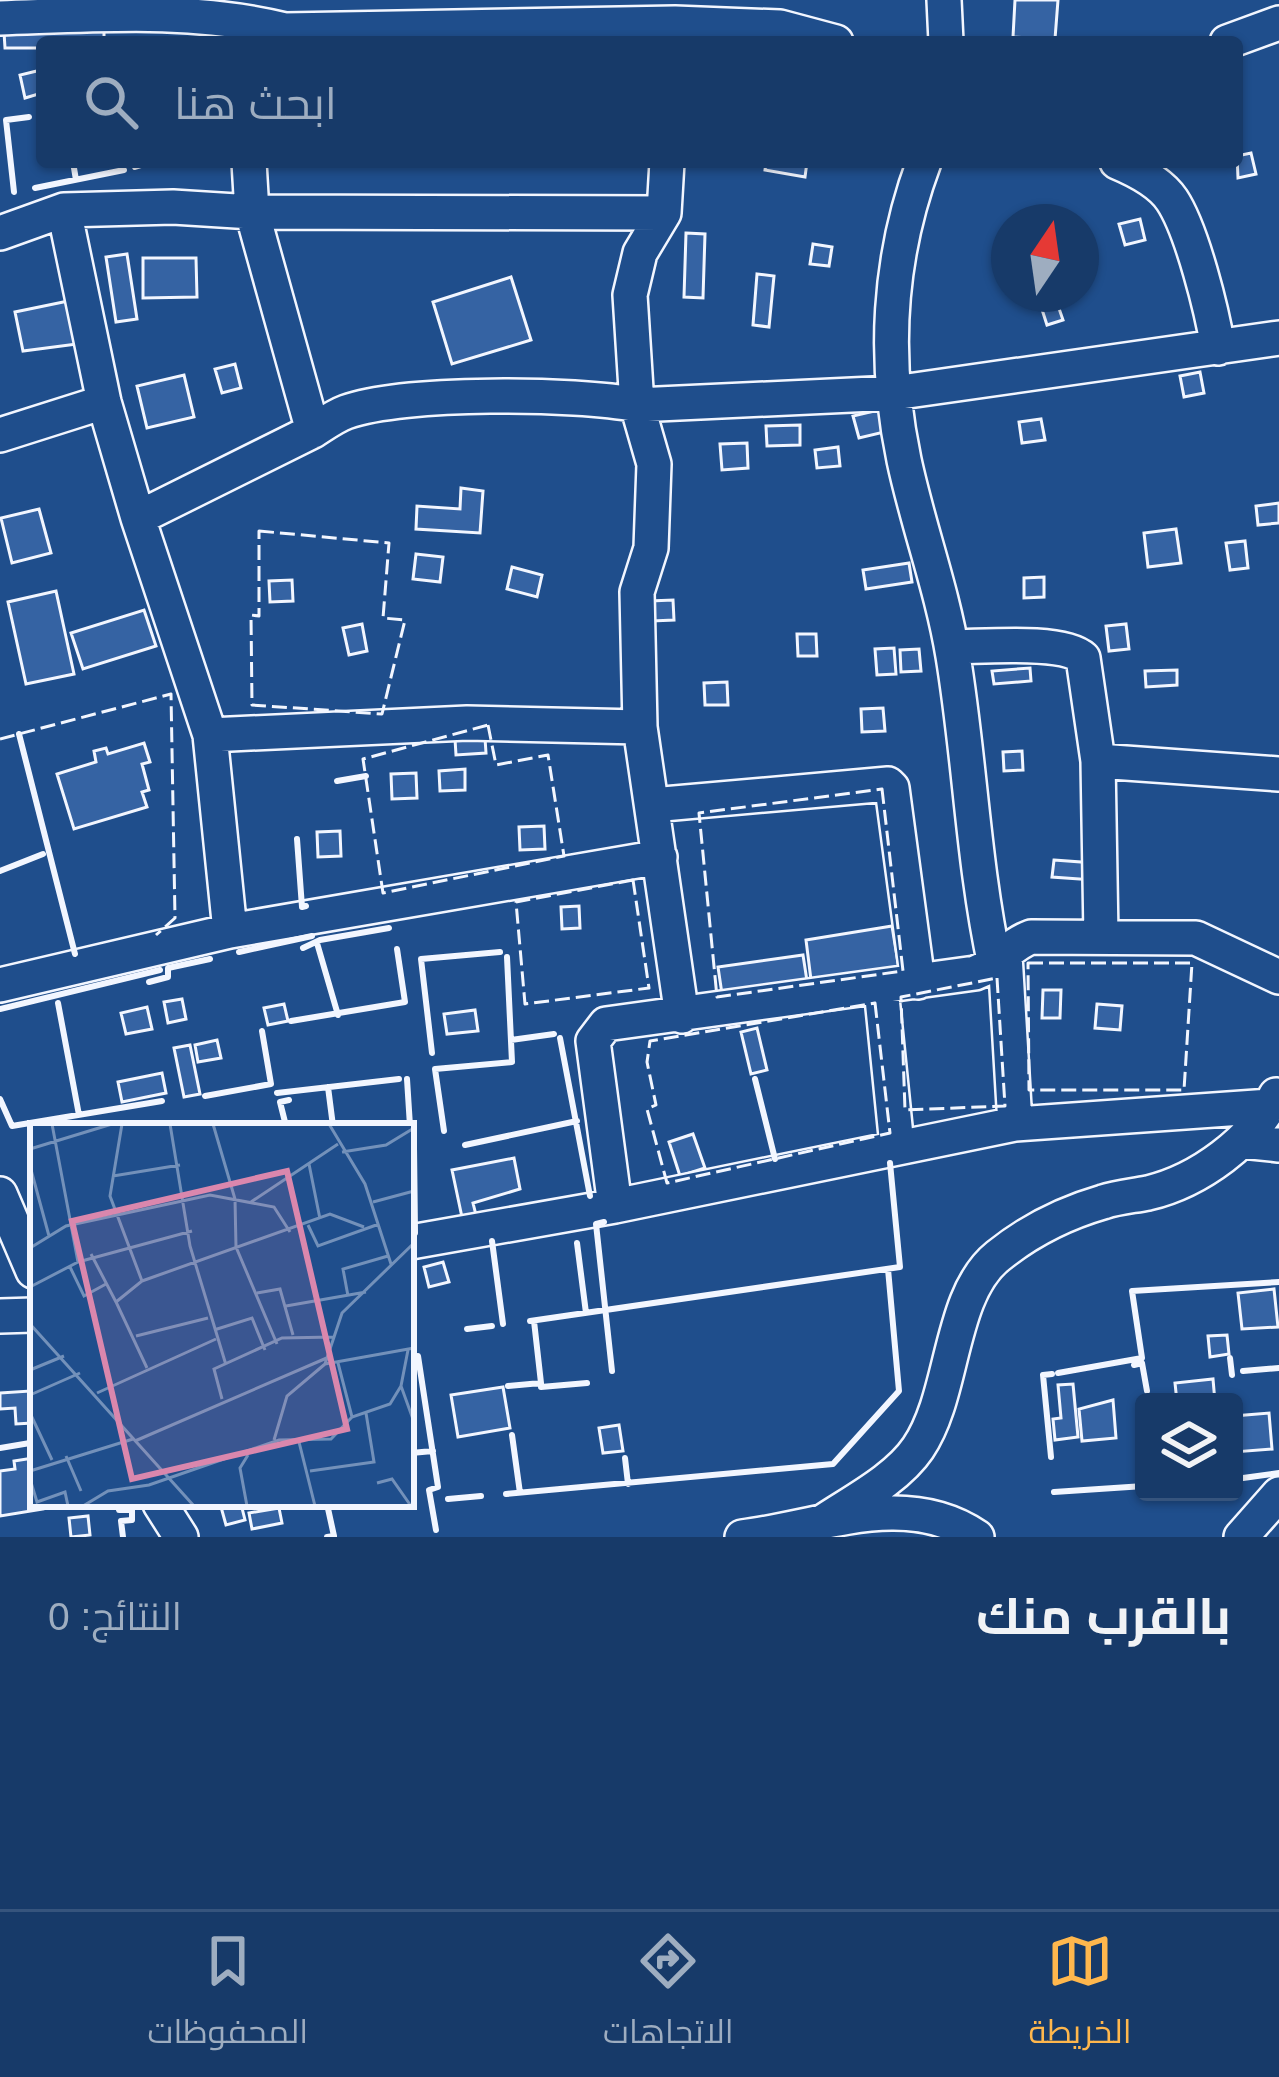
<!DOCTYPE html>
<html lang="ar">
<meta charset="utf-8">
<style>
:root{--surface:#173a69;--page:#244571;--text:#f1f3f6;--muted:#9eadc0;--line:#36547d;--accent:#ffb74d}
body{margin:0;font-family:Helvetica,Cairo,sans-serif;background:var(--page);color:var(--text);direction:rtl}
.controls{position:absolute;right:36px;bottom:36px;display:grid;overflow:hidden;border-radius:12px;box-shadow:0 3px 9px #0004}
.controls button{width:108px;height:108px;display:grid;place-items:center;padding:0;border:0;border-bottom:3px solid var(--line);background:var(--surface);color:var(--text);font:60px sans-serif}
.compass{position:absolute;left:991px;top:204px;width:108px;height:108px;border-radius:50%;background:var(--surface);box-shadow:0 3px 9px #0004;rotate:13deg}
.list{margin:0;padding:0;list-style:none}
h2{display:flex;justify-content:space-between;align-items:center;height:156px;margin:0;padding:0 48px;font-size:51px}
h2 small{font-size:39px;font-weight:400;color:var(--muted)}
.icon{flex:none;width:66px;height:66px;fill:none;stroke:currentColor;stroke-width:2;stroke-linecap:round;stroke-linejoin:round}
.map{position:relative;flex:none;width:1279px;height:1537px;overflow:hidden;direction:ltr}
.search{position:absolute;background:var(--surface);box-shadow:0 3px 9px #0004;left:36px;right:36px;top:36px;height:132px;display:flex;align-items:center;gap:30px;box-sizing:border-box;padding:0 42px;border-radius:12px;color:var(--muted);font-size:45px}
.sheet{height:372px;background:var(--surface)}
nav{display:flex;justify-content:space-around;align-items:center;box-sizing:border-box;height:168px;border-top:3px solid var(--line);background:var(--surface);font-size:33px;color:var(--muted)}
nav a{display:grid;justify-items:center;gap:6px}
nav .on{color:var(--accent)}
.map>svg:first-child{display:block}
.building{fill:#3563a3;stroke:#f2f6ff;stroke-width:3}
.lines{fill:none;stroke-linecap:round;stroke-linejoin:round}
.minor-casing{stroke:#f2f6ff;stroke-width:38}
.minor{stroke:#1f4e8c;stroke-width:33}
.fence{stroke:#f2f6ff;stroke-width:3;stroke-dasharray:15 6;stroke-linecap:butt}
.wall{stroke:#f2f6ff;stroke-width:6}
.inset-road{fill:none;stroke:#7391ba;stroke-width:3}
.view{fill:#da87ad;fill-opacity:0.15;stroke:#da87ad;stroke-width:6}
.inset-edge{fill:none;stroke:#f2f6ff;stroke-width:6}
</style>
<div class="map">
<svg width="1279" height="1537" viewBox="0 0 1279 1537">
<rect width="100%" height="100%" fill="#1f4e8c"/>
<!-- building -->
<path class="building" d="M1015,0H1058L1055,39L1013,37Z
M104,30V42H42V48H5L4,32Z
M41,70L42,93L25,98L20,75Z
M1251,153L1256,174L1238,178L1237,156Z
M766,162H807L805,177L765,170Z
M1140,219L1145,240L1125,245L1119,224Z
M686,233L705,234L703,298L684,297Z
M813,244L832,247L829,266L810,264Z
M127,254L137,319L116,322L106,257Z
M143,258H196L197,297L143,298Z
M757,274L774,276L769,327L753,325Z
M511,277L531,340L452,364L433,302Z
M1054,294L1063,320L1047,325L1038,297Z
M68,301L77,344L23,351L15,312Z
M235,364L241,388L222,393L215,369Z
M1200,372L1204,393L1184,397L1180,376Z
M184,375L194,417L147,428L137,386Z
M891,407L897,429L859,438L853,416Z
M1041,419L1045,440L1022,443L1019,422Z
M800,425V445L767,446L766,426Z
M747,443L748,468L722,470L720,444Z
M838,447L840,466L817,468L815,450Z
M461,488L483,491L480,533L416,529L417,506L460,509Z
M1279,503V523L1258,525L1256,506Z
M39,509L51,553L12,563L1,518Z
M1176,529L1181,563L1148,567L1144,533Z
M1245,541L1248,568L1230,570L1226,543Z
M416,554L443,557L440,582L413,579Z
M909,563L912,582L866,589L863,570Z
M512,567L542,575L537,597L507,589Z
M1044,577V597L1024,598V578Z
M292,580L293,601L270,602L269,581Z
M56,591L74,674L26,684L8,602Z
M673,600L674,620L652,621L650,601Z
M144,610L156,646L83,669L71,633Z
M362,624L367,651L349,655L343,628Z
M1126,624L1129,649L1109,651L1106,626Z
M797,634H816L817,656H798Z
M894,648L896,674L877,675L875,649Z
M919,649L921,671L901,672L900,650Z
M1030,668L1031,681L994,684L992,671Z
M1177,670V685L1146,687L1145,671Z
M727,682L728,705H705L704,683Z
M883,708L885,731L862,732L861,709Z
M485,738L486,753L456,755L455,739Z
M144,743L150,762L142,764L149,790L142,792L147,807L74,829L57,774L96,762L94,751L106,748L108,754Z
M1022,751L1023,770L1004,771L1003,752Z
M465,769V790L440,791L439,771Z
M416,773L417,798L392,799L391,774Z
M544,826L545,849L520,850L519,827Z
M340,831L341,856L318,857L317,832Z
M1054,860L1094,863L1093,880L1052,877Z
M579,906L580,928L562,929L561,907Z
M892,926L899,969L811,980L806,940Z
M803,955L807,981L722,994L718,967Z
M1043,990H1061L1060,1018H1042Z
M182,999L186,1019L168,1023L164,1002Z
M284,1004L288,1021L268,1025L264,1008Z
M1097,1004L1122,1006L1120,1030L1095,1028Z
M147,1007L152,1029L126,1034L121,1013Z
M475,1010L478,1031L447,1034L444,1014Z
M757,1028L767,1070L751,1074L741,1032Z
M217,1040L221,1058L198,1062L195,1045Z
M190,1045L200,1094L184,1097L174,1048Z
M162,1073L166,1093L122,1102L118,1082Z
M693,1134L705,1168L680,1176L669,1142Z
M514,1158L520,1189L473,1203L477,1219L463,1222L452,1170Z
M443,1262L449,1282L429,1287L424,1267Z
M1274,1289L1278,1327L1242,1329L1238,1293Z
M1227,1335L1229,1354L1210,1357L1208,1336Z
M1213,1379L1215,1402H1177L1175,1383Z
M1073,1384L1078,1437L1055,1440L1053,1419L1061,1418L1058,1385Z
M503,1387L510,1428L458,1437L451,1395Z
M30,1391L32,1423L16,1424L15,1408L0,1409V1393Z
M1113,1400L1116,1438L1082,1441L1079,1409Z
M1269,1413L1272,1449L1234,1452V1416Z
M619,1425L623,1451L603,1453L599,1428Z
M33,1458V1504H43V1509L0,1516V1471L15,1469L14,1461Z
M241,1504L245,1520L226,1525L221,1507Z
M279,1508L282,1523L252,1529L249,1513Z
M88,1516L90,1535L71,1537L69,1518Z"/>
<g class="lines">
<!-- minor casing -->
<g class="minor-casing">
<path id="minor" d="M944,0L946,42
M0,18C94,15 193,7 285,30L675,23L780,27L836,42
M1227,42L1279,23
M667,162L664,213L640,253L630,295L637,405L654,464L651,548L637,592L640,727L682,1016
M924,162C888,258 883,360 904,460C918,526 942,589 953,656C970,759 973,863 995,965
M1117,162C1136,170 1160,182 1172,200C1192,230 1212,311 1218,348
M64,210L104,402L138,518
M0,233L64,210L173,207L252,212L664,213
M313,431C324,424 335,416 346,412C404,391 576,393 637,405L894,393L1279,338
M0,435L104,402
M952,647C982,647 1062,639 1083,658L1098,761L1101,936
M210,735L467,723L640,727
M1098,761L1279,774
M652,805L888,784L892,788L918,982
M230,931L210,735L138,518L313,431L252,212L249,162
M1005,955L1015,1124
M0,985L230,931L660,857
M881,988L897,1146
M1242,1141L1279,1145
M0,1194L33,1271
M615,1206L593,1041L606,1024L975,973C998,965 1009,945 1031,937L1196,938L1279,977
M411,1242L615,1206L1015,1124L1270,1106
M0,1316L33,1315
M160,1504L181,1537
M824,1521C854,1501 897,1479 918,1448C955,1394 948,1296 998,1256C1029,1231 1065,1213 1103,1202C1118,1197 1133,1196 1148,1193C1199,1181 1253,1141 1276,1095
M742,1537C819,1528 905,1488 977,1537
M1241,1537L1279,1494"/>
</g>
<!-- minor -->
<use href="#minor" class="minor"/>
<!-- fence -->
<path class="fence" d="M259,531L389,543L383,618L405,620L382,714L252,705L251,615L259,616Z
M488,725L496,765L548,755L564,856L383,893L363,759Z
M0,739L171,694L175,918L156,935
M882,789L903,971L717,997L699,813Z
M633,880L649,988L525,1004L516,902Z
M1028,963H1192L1184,1090H1029Z
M997,978L1005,1106L905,1110L901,997Z
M875,1003L890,1133L667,1183L647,1109L656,1105L647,1062L650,1041Z"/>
<!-- wall -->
<path class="wall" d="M73,162L76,180
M135,167L151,162
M35,188L124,170
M14,192L6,120L29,117
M19,734L75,954
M337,781L366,776
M297,839L302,907L306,906
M0,871L43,854
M317,943L338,1015
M303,948L320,940L389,928
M239,952L312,936
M149,982L168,977V968L210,959
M58,1003L79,1115
M0,1009L160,970
M291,1021L405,1002L397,949
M560,1038L590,1196
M511,1040L554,1034
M432,1053L421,959L500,952
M407,1079L410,1126
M755,1079L775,1159
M328,1087L333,1126
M277,1093L399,1079
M205,1096L271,1084L262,1031
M0,1099L12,1126L162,1101
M286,1126L280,1102L289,1100
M444,1131L435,1069L512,1062L507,957
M465,1145L577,1121
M411,1147H414L415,1233
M604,1222L596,1224L612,1371
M492,1241L503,1324
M577,1243L586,1313
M530,1321L900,1267L890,1163
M467,1329L492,1326
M418,1356L438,1487L429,1490L436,1530
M1230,1358L1232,1375
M1134,1365L1142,1363L1147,1391
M1243,1371L1279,1368
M1058,1373L1142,1358L1132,1291L1279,1282
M508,1386L541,1383L534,1321
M541,1387L587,1383
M1234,1403H1235
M512,1435L520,1493
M0,1448L30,1443
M411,1453L433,1451
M1051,1457L1043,1375L1052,1374
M625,1458L628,1484
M1243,1478L1279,1473
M1054,1492L1144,1486
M506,1494L833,1464L899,1391L888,1269
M448,1499L481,1496
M118,1504L119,1510H132V1520L121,1521L123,1537
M327,1504L334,1536L327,1537"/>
</g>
<!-- overview -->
<g transform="translate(30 1123)">
<rect width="384" height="384" fill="#1f4e8c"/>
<path class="inset-road" d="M92,1L80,73L112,158L86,179L117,245M140,1L160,123L196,242M183,1L205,76L206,124L247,221M299,1L335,61L361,141M0,26L82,1M312,29L356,22L384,5M279,41L290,96M0,43L19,113M83,53L150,42M221,79L308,21M343,79L384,68M278,102L288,123L349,101M0,125L36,103L180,72L244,84L260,109M61,131L86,179M48,139L162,108M40,144L54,173L76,161M112,158L300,91L334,104M0,164L48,139L22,1M227,170L250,166L263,212M318,173L313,146L358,133M256,183L336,169M0,201L164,383M184,207L222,195L235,227M106,213L178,195M378,227L371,263L384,299M308,240L322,294M295,241L384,225M0,247L34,233M67,270L186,216M0,272L50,250M192,276L184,246L252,215L303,214M0,290L22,337M244,317L257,273L295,241L312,190L384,120M105,318L299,234M269,319L285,383M36,333L51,368M0,348L103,316M280,348L344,339L336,290M0,356L7,379L35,369L38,383M347,360L362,356L381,383M53,383L78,368L119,362L249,317L301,316L322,294L360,281L371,263M217,383L210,345L218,332"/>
<path class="view" d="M257,48L317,306L102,356L42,98Z"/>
<rect width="384" height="384" class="inset-edge"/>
</g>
</svg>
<div class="controls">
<button><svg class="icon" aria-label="layers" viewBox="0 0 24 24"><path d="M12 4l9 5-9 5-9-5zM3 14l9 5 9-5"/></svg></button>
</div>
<svg class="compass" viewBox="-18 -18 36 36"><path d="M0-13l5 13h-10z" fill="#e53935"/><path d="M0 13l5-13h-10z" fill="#9eadc0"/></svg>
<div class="search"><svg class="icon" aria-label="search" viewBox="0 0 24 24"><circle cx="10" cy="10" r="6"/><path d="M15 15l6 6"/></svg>ابحث هنا</div>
</div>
<section class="sheet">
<h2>بالقرب منك<small>النتائج: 0</small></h2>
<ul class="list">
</ul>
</section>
<nav>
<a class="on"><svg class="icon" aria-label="map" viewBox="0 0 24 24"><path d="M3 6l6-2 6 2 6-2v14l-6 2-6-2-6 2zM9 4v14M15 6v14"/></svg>الخريطة</a>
<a><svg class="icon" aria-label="directions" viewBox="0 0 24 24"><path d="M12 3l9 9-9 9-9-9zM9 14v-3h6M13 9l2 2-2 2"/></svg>الاتجاهات</a>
<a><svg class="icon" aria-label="saved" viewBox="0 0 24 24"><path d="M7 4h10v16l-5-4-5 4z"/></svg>المحفوظات</a>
</nav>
